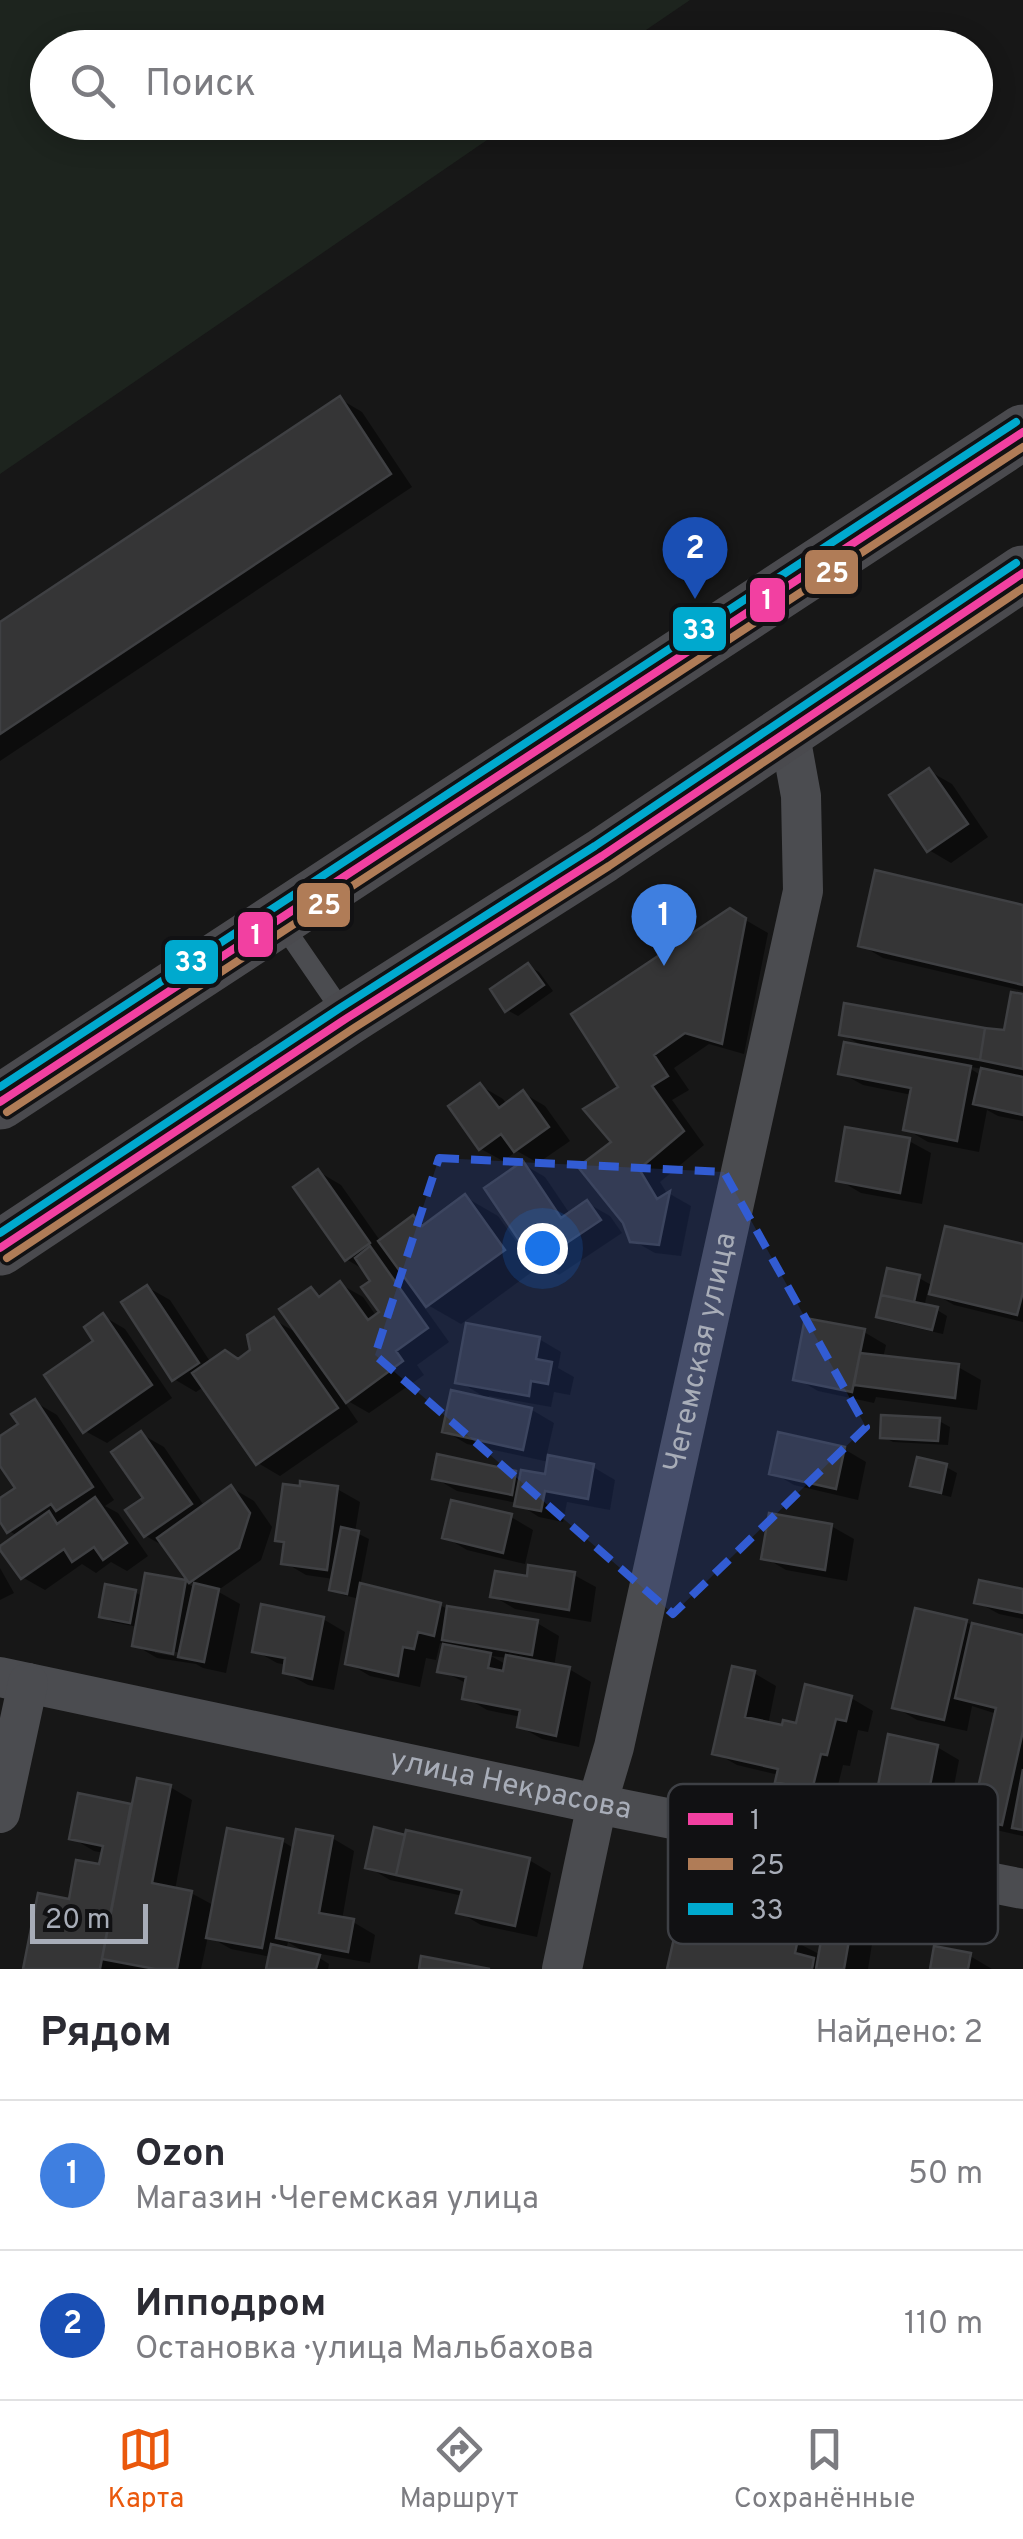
<!DOCTYPE html>
<html lang="ru">
<meta charset="utf-8">
<style>
:root{--surface:#fff;--page:#f2f2f3;--text:#2b2b33;--muted:#7c7c81;--line:#e1e1e2;--accent:#ea580c}
body{margin:0;font-family:Overpass,sans-serif;background:var(--page);color:var(--text)}
.scale{position:absolute;left:30px;bottom:25px;width:118px;box-sizing:border-box;padding-left:10px;border:5px solid #a8adb8;border-top:0;font-size:28px;line-height:35px;white-space:nowrap;color:#a8adb8;-webkit-text-stroke:8px #111113;paint-order:stroke}
.you{position:absolute;left:542px;top:1248px;width:35px;height:35px;margin:-25px;border:8px solid #fff;border-radius:50%;background:#1a73e8;box-shadow:0 0 0 15px #1a73e833}
.badge{display:grid;place-items:center;width:65px;height:65px;border-radius:50%;background:var(--accent);color:#fff;font-size:32px;font-weight:700}
.pin{position:absolute;translate:-50% -82px;filter:drop-shadow(0 2px 5px #0008)}
.pin::after{content:'';position:absolute;top:52px;width:35px;height:30px;background:inherit;clip-path:polygon(0 0,100% 0,50% 100%)}
.list{margin:0;padding:0;list-style:none}
h2{display:flex;justify-content:space-between;align-items:center;height:130px;margin:0;padding:0 40px;font-size:42px}
h2 small{font-size:32px;font-weight:400;color:var(--muted)}
.list li{display:grid;grid-template-columns:65px 1fr auto;gap:30px;align-items:center;box-sizing:border-box;height:150px;padding:0 40px;border-top:2px solid var(--line)}
.list b{display:block;font-size:38px;white-space:nowrap}
.list p{margin:0;font-size:32px;white-space:nowrap;color:var(--muted)}
.list em{font-size:32px;font-style:normal;color:var(--muted)}
.icon{flex:none;width:55px;height:55px;fill:none;stroke:currentColor;stroke-width:2;stroke-linecap:round;stroke-linejoin:round}
.map{position:relative;flex:none;width:1023px;height:1969px;overflow:hidden}
.search{position:absolute;background:var(--surface);box-shadow:0 5px 25px #0003;left:30px;right:30px;top:30px;height:110px;display:flex;align-items:center;gap:25px;box-sizing:border-box;padding:0 35px;border-radius:55px;color:var(--muted);font-size:38px}
.sheet{height:430px;background:var(--surface)}
nav{display:flex;justify-content:space-around;align-items:center;box-sizing:border-box;height:140px;border-top:2px solid var(--line);background:var(--surface);font-size:28px;color:var(--muted)}
nav a{display:grid;justify-items:center;gap:5px}
nav .on{color:var(--accent)}
.map>svg:first-child{display:block}
.green{fill:#1d241e}
.shadow{fill:#0007;fill-rule:evenodd}
.building{fill:#353536;stroke:#3f4043;stroke-width:2.5}
.lines{fill:none;stroke-linecap:round;stroke-linejoin:round}
.service{stroke:#4b4c50;stroke-width:20}
.minor{stroke:#4b4c50;stroke-width:40}
.secondary{stroke:#4a4a4e;stroke-width:55}
.bus-1-casing{stroke:#111113;stroke-width:15}
.bus-2-casing{stroke:#111113;stroke-width:15}
.bus-3-casing{stroke:#111113;stroke-width:15}
.bus-1{stroke:#f240a1;stroke-width:8}
.bus-2{stroke:#b07c57;stroke-width:8}
.bus-3{stroke:#00a9ce;stroke-width:8}
.marked{fill:#325cd3;fill-opacity:0.2;stroke:#325cd3;stroke-width:8;stroke-dasharray:20 12;stroke-linejoin:round}
.labels{text-anchor:middle;dominant-baseline:central;stroke-width:10;stroke-linejoin:round;paint-order:stroke}
.street-label{font-size:30px;fill:#a8adb8;stroke:#111113}
.key{fill:#111113;stroke:#3e4045;stroke-width:2.5}
.key-label{font-size:28px;fill:#a8adb8}
.line-badge{stroke:#111113;stroke-width:4}
.badge-label{font-size:28px;text-anchor:middle;font-weight:bold;fill:#fff}
</style>
<div class="map">
<svg width="1023" height="1969" viewBox="0 0 1023 1969">
<rect width="100%" height="100%" fill="#171717"/>
<!-- green -->
<path class="green" d="M0,0H690L621,47L48,48V122L512,123L0,474Z"/>
<!-- shadow -->
<path class="shadow" d="M340,399L362,412L412,487L0,761V625Z
M929,771L952,784L988,837L951,863L929,850Z
M1023,908V991L883,958L861,945Z
M730,911L768,933L744,1054L709,1044L674,1068L689,1090L672,1100L704,1145L660,1182L668,1195L670,1194L691,1206L681,1256L655,1253L632,1240L615,1143L621,1087Z
M528,966L539,972L553,991L518,1016L507,1010Z
M1023,997V1121L998,1116L987,1110L979,1152L928,1142L906,1129L912,1095L863,1085L841,1073L867,1048L841,1034L1006,1033ZM966,1066L983,1069L982,1076Z
M481,1086L503,1099L507,1105L523,1093L545,1106L570,1141L538,1163L517,1151L503,1161L481,1149Z
M909,1141L931,1153L922,1204L861,1193L839,1180Z
M523,1164L545,1177L570,1214L587,1203L610,1216L622,1233L559,1275L534,1261Z
M319,1172L341,1185L381,1242L414,1218L427,1226L465,1197L498,1216L536,1269L461,1324L419,1300L449,1342L417,1365L424,1375L369,1413L341,1397L358,1422L280,1476L258,1463L205,1386L196,1392L174,1379L147,1287L170,1300L211,1363L239,1361L253,1351L274,1320L301,1335L311,1290L323,1297L340,1284L363,1297L377,1317L382,1313L374,1281L366,1271L346,1259Z
M1023,1247V1322L954,1305L928,1290L924,1307L937,1310L947,1316L943,1334L890,1322L879,1316L919,1278L933,1286Z
M103,1316L125,1329L172,1398L107,1443L85,1431L97,1341Z
M864,1332L886,1345L883,1358L958,1367L981,1380L977,1410L876,1397L874,1403L818,1391L796,1378Z
M539,1339L561,1352L558,1368L574,1377L570,1395L554,1392L551,1407L489,1396L488,1399L458,1381Z
M35,1402L57,1415L114,1500L105,1506L118,1513L148,1556L127,1571L111,1562L96,1573L82,1564L45,1590L22,1577L18,1536L9,1531L0,1518V1501L18,1489L0,1461V1439L22,1425Z
M532,1410L554,1423L546,1458L593,1467L615,1480L610,1510L567,1502L563,1522L539,1517L517,1503L457,1491L435,1478L516,1473L522,1477H547L549,1462L467,1444L445,1431Z
M939,1421L950,1427L948,1445L893,1442L882,1436Z
M141,1434L164,1447L205,1507L232,1488L254,1501L272,1527L261,1560L217,1591L240,1604L226,1673L203,1668L196,1664L157,1658L135,1645L138,1627L112,1622L102,1616L135,1592L143,1597L185,1582L196,1589L167,1548L146,1536L147,1499ZM155,1648L186,1654L185,1658L155,1653Z
M844,1449L866,1462L858,1500L794,1485L772,1472Z
M946,1467L957,1473L951,1497L923,1490L913,1484Z
M337,1489L360,1502L355,1532L369,1539L360,1586L440,1605L449,1610L537,1623L559,1636L554,1667L569,1669L591,1682L579,1747L542,1739L519,1726L521,1717L487,1710L465,1697L468,1684L440,1670L445,1644L440,1643L436,1660L426,1658L420,1687L370,1676L348,1663L360,1599L343,1595L332,1589L334,1579L306,1575L284,1562L286,1544L277,1539ZM491,1656L508,1658L507,1665Z
M511,1517L533,1530L525,1564L467,1550L445,1537Z
M831,1526L854,1539L847,1581L786,1570L764,1557Z
M0,1568L14,1593L0,1600Z
M574,1575L596,1587L591,1622L515,1609L493,1596L529,1578Z
M1023,1591V1619L999,1614L977,1602Z
M323,1619L345,1632L334,1690L308,1685L285,1672L287,1665L277,1663L254,1650Z
M966,1622L974,1626L1023,1638V1836L996,1830L974,1817L997,1714L972,1706L967,1731L917,1720L895,1707Z
M754,1673L776,1686L768,1725L798,1726L851,1698L873,1711L868,1732L858,1730L850,1766L843,1765L834,1801L800,1793L778,1780L779,1775L737,1765L714,1752Z
M937,1747L959,1760L948,1817L901,1807L878,1795Z
M170,1787L192,1800L175,1890L191,1893L215,1906L282,1841L295,1849L332,1838L354,1851L342,1920L353,1922L375,1935L370,1963L310,1952L329,1964L328,1969H268L271,1957L231,1949L208,1936L201,1969H27L71,1901L101,1867L104,1853L94,1851L72,1838L80,1796L133,1807ZM288,1942L308,1954L286,1950Z
M529,1860L551,1873L537,1937L481,1925L459,1912L463,1896L390,1880L368,1867Z
M772,1913L795,1926L792,1940L821,1955L850,1931L872,1944L868,1969H669L727,1930Z
M970,1956L992,1969H933Z"/>
<!-- building -->
<path class="building" d="M340,396L391,474L0,734V622Z
M929,768L968,824L927,852L889,795Z
M875,870L1023,905V985L858,946Z
M730,908L746,918L722,1044L685,1033L654,1055L668,1076L652,1086L684,1131L639,1169L657,1199L670,1191L659,1245L630,1242L623,1223L578,1167L611,1142L583,1109L618,1087L571,1014Z
M528,963L544,985L505,1012L490,989Z
M1011,992L1023,994V1069L980,1060L985,1028L1004,1030Z
M844,1003L985,1028L980,1060L839,1035Z
M844,1042L971,1066L957,1141L903,1130L911,1088L838,1074Z
M981,1068L1023,1077V1115L973,1104Z
M480,1083L499,1108L523,1090L549,1127L514,1152L501,1134L479,1150L448,1106Z
M845,1127L910,1138L900,1193L836,1181Z
M523,1161L561,1218L587,1200L601,1220L535,1264L484,1188Z
M318,1169L370,1243L345,1261L293,1187Z
M465,1194L505,1250L426,1307L378,1241L413,1215L422,1226Z
M945,1226L1023,1244V1292L1017,1315L929,1294Z
M370,1246L428,1328L396,1351L403,1361L346,1403L279,1309L311,1287L319,1297L340,1281L368,1320L379,1312L361,1287L370,1281L355,1258Z
M887,1268L920,1275L914,1302L881,1295Z
M147,1285L199,1363L172,1381L121,1302Z
M881,1295L938,1307L932,1330L876,1317Z
M103,1313L152,1385L83,1433L44,1375L93,1341L84,1327Z
M274,1317L338,1408L256,1465L192,1373L225,1350L238,1359L250,1350L247,1335Z
M805,1318L865,1329L852,1392L793,1380Z
M466,1323L540,1337L536,1359L552,1362L548,1384L531,1381L529,1396L455,1383Z
M860,1353L959,1364L955,1398L854,1385Z
M451,1390L532,1408L523,1450L442,1432Z
M35,1399L93,1487L56,1511L51,1504L7,1533L0,1522V1498L15,1488L0,1466V1436L18,1424L11,1414Z
M881,1415L940,1418L938,1441L880,1438Z
M141,1431L192,1504L144,1537L125,1510L143,1498L111,1452Z
M778,1432L845,1447L836,1489L769,1474Z
M437,1454L516,1471L512,1495L432,1479Z
M548,1455L594,1464L588,1499L545,1491L541,1511L514,1506L521,1470L545,1474Z
M917,1457L947,1464L941,1493L910,1486Z
M300,1481L338,1486L327,1570L281,1564L284,1542L275,1541L283,1484L300,1486Z
M231,1485L250,1513L239,1548L189,1583L157,1538Z
M95,1497L127,1543L103,1560L94,1547L72,1562L64,1549L21,1579L0,1550V1546L49,1511L57,1524Z
M451,1500L512,1514L503,1553L442,1538Z
M769,1513L832,1524L825,1570L761,1559Z
M341,1527L359,1531L347,1594L329,1590Z
M528,1565L575,1572L569,1610L490,1597L495,1571L527,1576Z
M145,1573L186,1580L173,1654L132,1646Z
M979,1580L1023,1589V1613L974,1603Z
M194,1583L219,1589L204,1662L178,1657Z
M360,1583L441,1603L434,1636L418,1632L414,1649L403,1647L398,1676L345,1664Z
M105,1584L136,1590L130,1623L99,1617Z
M261,1604L324,1617L312,1679L283,1673L285,1658L252,1652Z
M447,1606L538,1620L532,1655L442,1640Z
M915,1608L967,1620L944,1720L892,1708Z
M972,1623L1023,1635V1731L1002,1825L971,1819L996,1708L955,1698Z
M443,1644L491,1653L488,1668L503,1671L506,1655L570,1667L556,1736L517,1727L520,1710L462,1699L466,1677L437,1672Z
M732,1666L755,1671L745,1717L782,1725L783,1720L796,1723L805,1684L852,1696L846,1721L836,1719L827,1755L821,1754L812,1790L775,1782L778,1769L712,1754Z
M888,1734L938,1745L926,1806L876,1796Z
M1023,1769V1830L1012,1828Z
M137,1778L171,1785L152,1883L192,1891L177,1969H155L102,1959Z
M78,1793L131,1804L100,1969H23L38,1893L69,1899L76,1860L99,1864L103,1846L69,1839Z
M374,1827L405,1835L396,1875L365,1868Z
M227,1828L283,1839L262,1948L206,1938Z
M296,1829L333,1836L319,1913L354,1919L348,1952L276,1938Z
M406,1830L530,1858L515,1926L456,1913L462,1890L396,1875Z
M731,1901L773,1911L769,1932L798,1939L795,1953L814,1958L812,1969H667L679,1916L725,1927Z
M824,1924L851,1929L844,1969H816Z
M271,1944L320,1955L316,1969H266Z
M934,1946L971,1953L968,1969H930Z
M421,1956L490,1969H419Z"/>
<g class="lines">
<!-- service -->
<path class="service" d="M280,921L346,1017"/>
<!-- minor -->
<g class="minor">
<path id="s1" d="M0,1677L597,1804L1023,1889"/>
<path d="M0,1813L28,1683"/>
<path id="s2" d="M562,1969L597,1804L614,1747L803,891L801,796L789,730"/>
</g>
<!-- secondary -->
<path class="secondary" d="M0,1102L1023,432
M0,1248L347,1018L602,856L1023,573"/>
<!-- bus-1 casing -->
<g class="bus-1-casing">
<path id="bus-1" d="M0,1102L1023,432
M0,1248L347,1018L602,856L1023,573"/>
</g>
<!-- bus-2 casing -->
<g class="bus-2-casing">
<path id="bus-2" d="M7,1112L1023,447
M7,1258L354,1028L609,866L1023,588"/>
</g>
<!-- bus-3 casing -->
<g class="bus-3-casing">
<path id="bus-3" d="M0,1087L1016,422
M0,1233L340,1008L595,846L1016,563"/>
</g>
<!-- bus-1 -->
<use href="#bus-1" class="bus-1"/>
<!-- bus-2 -->
<use href="#bus-2" class="bus-2"/>
<!-- bus-3 -->
<use href="#bus-3" class="bus-3"/>
</g>
<!-- marked area -->
<path class="marked" d="M439,1158L724,1172L866,1427L673,1614L375,1355Z"/>
<g class="labels">
<!-- street labels -->
<g class="street-label">
<text stroke="none"><textPath href="#s2" startOffset="632">Чегемская улица</textPath></text>
<text stroke="none"><textPath href="#s1" startOffset="522">улица Некрасова</textPath></text>
</g>
</g>
<!-- legend -->
<rect x="668" y="1784" width="330" height="160" rx="15" class="key"/>
<rect x="688" y="1813" width="45" height="12" fill="#f240a1"/>
<rect x="688" y="1858" width="45" height="12" fill="#b07c57"/>
<rect x="688" y="1903" width="45" height="12" fill="#00a9ce"/>
<g class="key-label">
<text x="750" y="1829">1</text>
<text x="750" y="1874">25</text>
<text x="750" y="1919">33</text>
</g>
<g class="line-badge">
<rect x="803" y="548" width="57" height="48" rx="10" fill="#b07c57"/>
<rect x="748" y="576" width="39" height="48" rx="10" fill="#f240a1"/>
<rect x="671" y="605" width="57" height="48" rx="10" fill="#00a9ce"/>
<rect x="295" y="881" width="57" height="48" rx="10" fill="#b07c57"/>
<rect x="236" y="910" width="39" height="49" rx="10" fill="#f240a1"/>
<rect x="163" y="938" width="57" height="48" rx="10" fill="#00a9ce"/>
</g>
<g class="badge-label">
<text x="832" y="582">25</text>
<text x="767" y="609">1</text>
<text x="699" y="639">33</text>
<text x="324" y="914">25</text>
<text x="256" y="944">1</text>
<text x="191" y="971">33</text>
</g>
</svg>
<div class="scale">20 m</div>
<div class="you"></div>
<div class="pin badge" style="left:664px;top:966px;background:#3f7fe0">1</div>
<div class="pin badge" style="left:695px;top:599px;background:#1a4fb4">2</div>
<div class="search"><svg class="icon" aria-label="search" viewBox="0 0 24 24"><circle cx="10" cy="10" r="6"/><path d="M15 15l6 6"/></svg>Поиск</div>
</div>
<section class="sheet">
<h2>Рядом<small>Найдено: 2</small></h2>
<ul class="list">
<li><span class="badge" style="background:#3f7fe0">1</span><div><b>Ozon</b><p>Магазин · Чегемская улица</p></div><em>50 m</em></li>
<li><span class="badge" style="background:#1a4fb4">2</span><div><b>Ипподром</b><p>Остановка · улица Мальбахова</p></div><em>110 m</em></li>
</ul>
</section>
<nav>
<a class="on"><svg class="icon" aria-label="map" viewBox="0 0 24 24"><path d="M3 6l6-2 6 2 6-2v14l-6 2-6-2-6 2zM9 4v14M15 6v14"/></svg>Карта</a>
<a><svg class="icon" aria-label="directions" viewBox="0 0 24 24"><path d="M12 3l9 9-9 9-9-9zM9 14v-3h6M13 9l2 2-2 2"/></svg>Маршрут</a>
<a><svg class="icon" aria-label="saved" viewBox="0 0 24 24"><path d="M7 4h10v16l-5-4-5 4z"/></svg>Сохранённые</a>
</nav>
